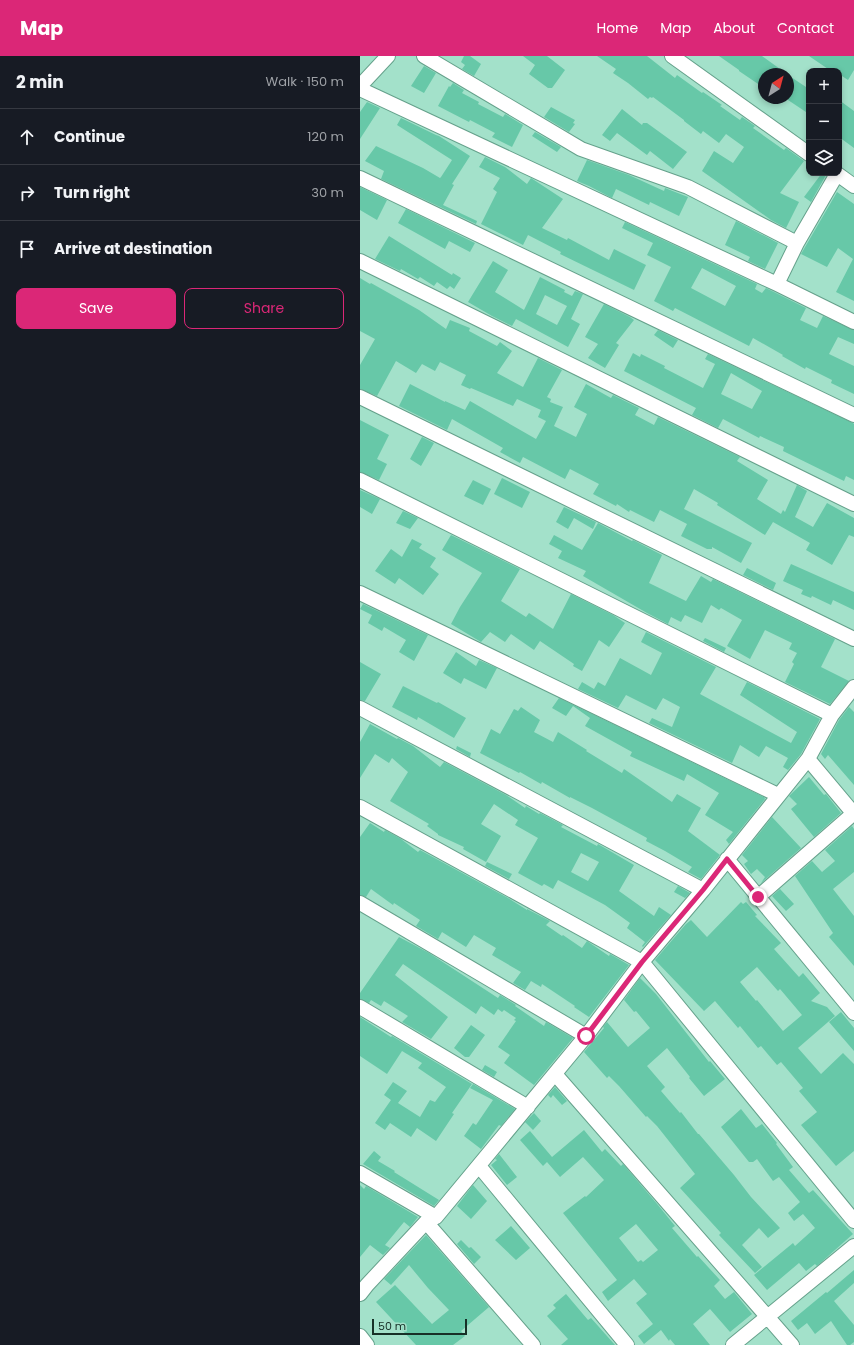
<!DOCTYPE html>
<meta charset="utf-8">
<style>
:root{--surface:#171b24;--page:#20242c;--text:#f1f3f6;--muted:#9ea1a6;--line:#363941;--accent:#db2777}
body{margin:0;font-family:Poppins,sans-serif;background:var(--page);color:var(--text)}
.controls{position:absolute;right:12px;top:12px;display:grid;overflow:hidden;border-radius:8px;box-shadow:0 2px 6px #0003}
.controls button{width:36px;height:36px;display:grid;place-items:center;padding:0;border:0;border-bottom:1px solid var(--line);background:var(--surface);color:var(--text);font:20px sans-serif}
.compass{position:absolute;left:398px;top:12px;width:36px;height:36px;border-radius:50%;background:var(--surface);box-shadow:0 2px 6px #0003;rotate:36deg}
.scale{position:absolute;left:12px;bottom:10px;width:95px;box-sizing:border-box;padding-left:4px;border:2px solid #173027;border-top:0;font-size:11px;line-height:14px;white-space:nowrap;color:#173027;-webkit-text-stroke:3px #a3e1ca;paint-order:stroke}
.stop{position:absolute;width:12px;height:12px;margin:-9px;border:3px solid #db2777;border-radius:50%;background:#fff}
.stop.end{background:#db2777;border-color:#fff;box-shadow:0 1px 4px #0008}
.list{margin:0;padding:0;list-style:none}
h2{display:flex;justify-content:space-between;align-items:center;height:52px;margin:0;padding:0 16px;font-size:17px}
h2 small{font-size:13px;font-weight:400;color:var(--muted)}
.list li{display:grid;grid-template-columns:26px 1fr auto;gap:12px;align-items:center;box-sizing:border-box;height:56px;padding:0 16px;border-top:1px solid var(--line)}
.list b{display:block;font-size:15px;white-space:nowrap}
.list em{font-size:13px;font-style:normal;color:var(--muted)}
.actions{display:flex;gap:8px;padding:12px 16px}
.actions a{flex:1;padding:9px 0;border:1px solid var(--accent);border-radius:8px;text-align:center;font-size:14px;color:var(--accent)}
.actions .main{background:var(--accent);color:#fff}
.icon{flex:none;width:22px;height:22px;fill:none;stroke:currentColor;stroke-width:2;stroke-linecap:round;stroke-linejoin:round}
.map{position:relative;flex:none;width:494px;height:1289px;overflow:hidden}
header{display:flex;align-items:center;gap:24px;box-sizing:border-box;height:56px;padding:0 20px;background:var(--accent);color:#fff}
header strong{font-size:19px}
nav{display:flex;gap:22px;margin-inline-start:auto;font-size:14px}
main{display:flex}
aside{flex:1;background:var(--surface)}
.map>svg:first-child{display:block}
.building{fill:#67c8a8;fill-rule:evenodd}
.lines{fill:none;stroke-linecap:round;stroke-linejoin:round}
.street-casing{stroke:#65a18b;stroke-width:16}
.street{stroke:#fff;stroke-width:14}
.route{stroke:#db2777;stroke-width:5}
</style>
<header>
<strong>Map</strong>
<nav><a>Home</a><a>Map</a><a>About</a><a>Contact</a></nav>
</header>
<main>
<aside>
<h2>2 min<small>Walk · 150 m</small></h2>
<ul class="list">
<li><svg class="icon" aria-label="ahead" viewBox="0 0 24 24"><path d="M12 20V5M6 11l6-6 6 6"/></svg><div><b>Continue</b></div><em>120 m</em></li>
<li><svg class="icon" aria-label="right" viewBox="0 0 24 24"><path d="M7 20v-9h11M14 6l5 5-5 5"/></svg><div><b>Turn right</b></div><em>30 m</em></li>
<li><svg class="icon" aria-label="arrive" viewBox="0 0 24 24"><path d="M6 21V4h12l-3 4 3 4H6"/></svg><div><b>Arrive at destination</b></div></li>
</ul>
<div class="actions"><a class="main">Save</a><a>Share</a></div>
</aside>
<div class="map">
<svg width="494" height="1289" viewBox="0 0 494 1289">
<rect width="100%" height="100%" fill="#a3e1ca"/>
<!-- building -->
<path class="building" d="M104,0H110L121,8L114,20L102,13L105,9L101,6Z
M163,0H187L205,14L192,32H188L169,18L175,9Z
M237,0H287L315,22L317,19L342,37L343,36L362,49L360,50L380,64L382,61L395,70L393,72L424,94L426,92L444,105L420,137L439,146L426,172L411,164L342,115L354,95L373,107L384,91L366,78L359,87L343,75L341,78L324,65V64L293,41L292,42L290,41L288,43L268,27L253,17L256,13Z
M359,0H402L427,18H404V32L379,15V14Z
M449,0H494V14L488,24L479,18V15H474L472,14L471,15Z
M64,10L76,17L64,37L51,30Z
M428,19L449,33V58L428,44Z
M93,27L104,34L102,37L119,46L118,48L143,61L145,58L163,69L152,91L132,81L135,77L110,64L109,66L78,50L89,30L90,31Z
M479,44L494,55V92L479,81Z
M7,46L20,52L0,83V56Z
M191,51L215,64L213,67L215,68L209,76L184,61Z
M262,53L282,69L283,67H287L327,96L313,113L290,95L287,99L257,77L250,85L242,79Z
M41,62L76,79L79,80L110,100L92,128L94,129L83,149L117,165L116,168L21,123L24,115L5,105L16,90L63,112L80,122L81,121L92,104L37,69Z
M175,76L201,91L197,96L172,80Z
M125,101L145,111L167,128L171,122L203,143L182,172L207,184L208,182L249,204L254,193L286,209L274,234L200,198L201,196L168,179L163,189L121,168L137,136L133,133L140,122L119,111Z
M227,104L269,119L304,135L305,132L328,141L319,160L290,146L289,149L256,133L252,142L229,130L217,125Z
M462,117L466,119L451,146L444,141Z
M0,131L27,144L17,164L0,154Z
M477,136L494,148V245L476,236L493,203L478,192L467,211L441,198Z
M46,153L115,187L110,196L89,185L85,193L38,167Z
M376,165L418,187L405,213L388,205L390,201L365,189Z
M265,166L397,228L395,233L402,237L406,232L446,252L440,264L457,272L463,260L494,274V288L478,281L469,298L494,310V338L471,327L472,324L446,311L445,313L422,300L423,299L393,282L389,290L315,252L313,255L294,245L311,211L287,199L293,187L262,172ZM342,212L376,230L365,250L331,232Z
M29,180L92,219L93,217L101,222L94,233L90,230L87,233L77,226L74,230L60,221L58,223L41,213L40,215L15,203Z
M133,205L148,214L135,236L164,254L180,221L205,234L204,236L212,240L215,235L223,238L211,263L220,268L208,291L156,263L152,270L132,260L108,246ZM185,239L207,250L197,269L176,258Z
M0,222L10,228L11,227L59,254L86,273L90,264L110,272L109,275L137,290L140,286L152,295L137,317L163,331L178,302L202,314L187,341L191,343L190,346L203,351L194,370L216,381L227,358L214,351L226,328L251,342L253,339L279,352L275,359L294,369L298,361L380,401L377,405L408,424L397,443L421,458L423,454L425,456L437,429L447,435L435,461L453,471L467,447L494,462V481L489,479L472,509L446,494L450,487L413,466L405,479L357,449L358,447L334,433L324,453L392,487L381,507L352,491V493H347L321,480L327,468L300,454L294,466L270,454L269,456L257,448L256,450L233,438L239,428L210,413L205,423L163,401L160,407L140,396L143,392L92,363L87,374L39,350L50,328L85,346V345L105,354L110,345L176,383L186,365L178,361L181,354L157,343L153,350L111,332L110,333L101,329L106,319L80,306L75,315L62,308L56,317L36,305L17,340L0,333V309L15,283L0,275Z
M244,248L270,261L274,264L256,287L259,289L245,312L228,302L238,288L225,281Z
M298,274L318,284L313,292L294,279Z
M273,297L280,301L281,298L305,310L304,312L343,332L355,308L345,303L348,298L493,367L494,368V424L486,420L484,425L423,395L424,391L400,380L399,382L363,363L358,372L332,359L336,352L264,315ZM371,317L402,335L392,353L361,338Z
M0,364L29,379L17,403L27,408L19,424L0,416Z
M62,381L74,387L61,410L50,403Z
M142,422L170,436L162,452L134,438Z
M113,424L131,433L123,449L104,440Z
M0,434L20,443L12,458L0,451Z
M204,451L236,466L233,473L214,462L208,473L196,466Z
M43,455L58,462L50,473L36,467Z
M238,467L272,485L273,484L302,499L289,527L326,545L341,520L351,526L353,523L475,583L461,611L489,625L470,648L425,626L434,608L432,606L437,597L429,593L432,587L405,574L390,603L367,590L382,564L361,552L359,554L351,549L342,567L325,559L321,566L311,561L308,568L287,557L223,520L226,515L198,502L202,495L189,488L194,479L222,494Z
M91,479L160,513L141,545L166,561L169,557L193,573L211,538L253,559L265,567L249,591L239,584L222,615L213,610L214,608L180,585L174,594L151,578L145,586L130,576L121,586L91,568L100,551L122,517L82,494Z
M52,483L62,488L59,492L76,502L70,511L79,518L63,539L39,522L35,528L15,515L31,493L42,501Z
M431,508L494,536V554L473,544L471,549L452,540L451,542L441,538L443,534L423,525Z
M387,512L416,527L413,534L383,519Z
M3,548L68,579L54,605L39,596L46,584L24,571L22,575L8,567L12,559L0,553Z
M286,576L356,611L340,638L431,687L437,676L380,639L387,626L460,663L441,698L428,714L423,711L428,702L406,690L399,701L380,689L372,707L289,667L292,662L312,671L320,651L303,642L296,654L266,639L258,652L218,633L222,626L234,633L238,626L245,630L260,602L291,619L302,597L281,586Z
M345,582L366,592L364,596L343,585Z
M96,596L116,610L119,604L137,612L126,633L104,622L101,628L83,617Z
M0,606L21,618L5,645L0,644Z
M43,630L77,647L78,646L106,662L94,682L58,661L57,664L32,651Z
M199,642L404,741L405,743L369,788L366,784L373,776L345,759L359,737L327,718L324,725L270,700L272,696L225,670L230,662L213,650L206,660L192,652Z
M161,651L180,664L174,676L193,686L198,676L227,694L226,695L262,717L264,713L312,746L317,738L341,752L328,775L360,799L341,823L328,816L332,811L305,795L286,785L287,782L232,752L210,741V742L182,726L181,728L160,716L159,717L120,697L131,673L140,678L154,653L158,655Z
M489,651L494,656V729L468,699L465,703L461,698L479,664Z
M10,668L37,683L38,682L53,690L80,711L84,706L146,739L165,752L166,750L179,758L180,757L203,769L201,771L237,790L238,788L274,809L259,835L294,860L299,851L311,859L283,891L282,890L285,886L267,872L270,867L245,849L198,824L193,833L184,828L182,830L158,817L178,782L155,769L158,764L134,748L121,768L141,780L126,806L103,793L104,791L78,779V778L67,770L69,768L30,745L48,716L32,702L29,707L15,698L0,722V686ZM221,797L239,806L228,825L211,816Z
M97,690L111,697L110,701L96,693Z
M449,721L464,739L466,738L481,757L454,781L431,753L437,748L429,740Z
M412,761L441,792L401,827L405,821L397,813L391,818L384,808L388,805L382,799Z
M10,767L24,776L25,774L41,783L58,796L60,794L148,842L167,854V853L190,865L186,869L202,880L203,879L222,892L227,885L249,900L250,898L269,909L229,961L214,951L215,950L182,928L181,931L171,925L165,934L153,927L161,916L132,899L136,892L114,879L106,891L82,876L78,883L56,870L60,864L34,847L33,849L11,833L6,841L0,839V781Z
M492,770L494,773V816L473,833L494,860V910L469,881L473,877L435,820L452,805L462,816L475,805L465,794Z
M127,806L152,818L149,823L125,810Z
M318,830L330,837L325,842L314,836Z
M420,833L434,848L426,855L412,840Z
M381,846L383,848L386,846L397,859L395,860L421,887L414,893L439,921L443,917L460,937L451,945L467,951L475,960L438,992L461,1018L483,997L494,1008V1095L476,1110L441,1069L457,1056L439,1035L443,1032L421,1006L417,1009L401,990L398,992L380,970L378,972L355,945L344,955L295,904L326,868L331,864L347,881ZM397,911L418,935L420,933L442,959L423,975L397,944L396,945L380,926Z
M39,881L69,897L138,942L140,939L156,949L155,950L184,970L186,966L213,982L174,1029L144,1007L150,999L138,991L156,965L154,964L156,962L144,954L142,956L138,953L134,959L121,950L116,958L43,908L35,919L88,961L71,983L42,966L48,960L24,945L21,950L11,944L9,947L0,943V937Z
M280,922L296,938L349,1006L350,1005L365,1023L344,1040L329,1022L330,1021L307,992L287,1010L305,1031L301,1035L320,1057L321,1056L338,1078H339L374,1119L391,1141L420,1172L408,1182L399,1172L382,1189L402,1211L395,1217L359,1179L361,1177L320,1132L335,1118L297,1070L287,1060L286,1061L259,1030L249,1020L247,1022L224,996L244,972L243,971L247,966L268,991L290,972L276,955L274,956L264,944Z
M481,956L494,972V995L469,966Z
M0,961L31,981L32,980L112,1028L92,1057L94,1058L76,1085L57,1072L51,1081L30,1067L25,1074L15,1067L31,1044L24,1039L33,1026L47,1035L38,1047L60,1061L70,1044L75,1046L86,1031L58,1012L62,1007L42,995L27,1018L0,1000Z
M111,969L125,979L109,1001H105L94,992Z
M125,1009L137,1016L134,1021L122,1014Z
M113,1028L155,1053L141,1070L139,1069L121,1093L104,1080L113,1067L116,1069L133,1044L110,1032Z
M195,1031L207,1045L202,1049L193,1039L191,1042L188,1039Z
M381,1053L396,1072L402,1068L417,1087L416,1088L433,1111L429,1114L449,1137L453,1134L493,1178L457,1210L455,1208L446,1215L439,1207L407,1234L394,1219L433,1187L435,1190L455,1172L443,1158L434,1165L428,1157L440,1146L419,1121L413,1125L397,1103L393,1106H389L361,1071Z
M174,1057L181,1065L173,1074L165,1066Z
M224,1074L242,1096L245,1093L261,1110L263,1108L298,1149L315,1170L312,1172L337,1201L338,1200L360,1224L354,1230L365,1243L374,1236L392,1258L370,1276L350,1253L333,1268L350,1289H315L310,1283L309,1285L301,1274L284,1288L278,1280L293,1268L276,1247L287,1238L274,1223L248,1245L242,1236L257,1224L203,1157L225,1140L226,1141L244,1124L223,1101L200,1121L187,1106L183,1110L160,1084L170,1075L192,1101ZM276,1168L298,1194L283,1206L281,1204L278,1206L259,1182Z
M14,1095L21,1101L18,1105L35,1115L34,1116L79,1144L74,1150L3,1108Z
M139,1098L157,1121L147,1129L131,1109L137,1104L135,1103Z
M0,1129L4,1133L6,1130L58,1161L50,1171L44,1166L25,1189L30,1192L23,1199L10,1189L0,1201Z
M113,1129L127,1145L111,1163L97,1150Z
M151,1170L170,1192L156,1204L135,1184Z
M66,1179L129,1251L101,1275L105,1280L93,1289H56L16,1246L35,1229L72,1268L89,1254L68,1232L49,1209L31,1229L24,1223Z
M101,1184L109,1192L111,1191L121,1201L114,1208L97,1188Z
M494,1214V1227L474,1245L494,1269V1286L490,1289H487L471,1265L455,1278L447,1267L438,1274L431,1265L466,1236L467,1237Z
M206,1238L228,1264L231,1262L255,1289H201L208,1283L187,1260L196,1252L193,1249Z"/>
<g class="lines">
<!-- street casing -->
<g class="street-casing">
<path id="street" d="M64,0L221,93L328,131L437,187
M312,0L449,98
M0,30L28,0
M0,33L417,228L494,266
M476,117L494,130
M0,122L494,359
M0,205L494,448
M417,228L437,187L477,118
M0,341L494,583
M0,424L472,659
M0,537L418,739
M0,652L343,834
M448,703L494,758
M0,751L282,906L494,1165
M367,803L494,957
M398,841L494,757
M0,847L226,980
M0,951L168,1051
M195,1018L432,1289
M119,1110L267,1289
M0,1117L76,1161
M66,1166L173,1289
M0,1238L7,1229L66,1166L76,1161L226,980L282,906L343,834L448,703L472,659L494,631
M0,1280L7,1289
M373,1289L494,1190"/>
</g>
<!-- street -->
<use href="#street" class="street"/>
</g>
<g class="lines">
<!-- route -->
<path class="route" d="M226,980L282,906L343,834L367,803L398,841"/>
</g>
</svg>
<div class="controls">
<button>+</button>
<button>−</button>
<button><svg class="icon" aria-label="layers" viewBox="0 0 24 24"><path d="M12 4l9 5-9 5-9-5zM3 14l9 5 9-5"/></svg></button>
</div>
<svg class="compass" viewBox="-18 -18 36 36"><path d="M0-13l5 13h-10z" fill="#e53935"/><path d="M0 13l5-13h-10z" fill="#9ea1a6"/></svg>
<div class="scale">50 m</div>
<div class="stop" style="left:226px;top:980px"></div>
<div class="stop end" style="left:398px;top:841px"></div>
</div>
</main>
